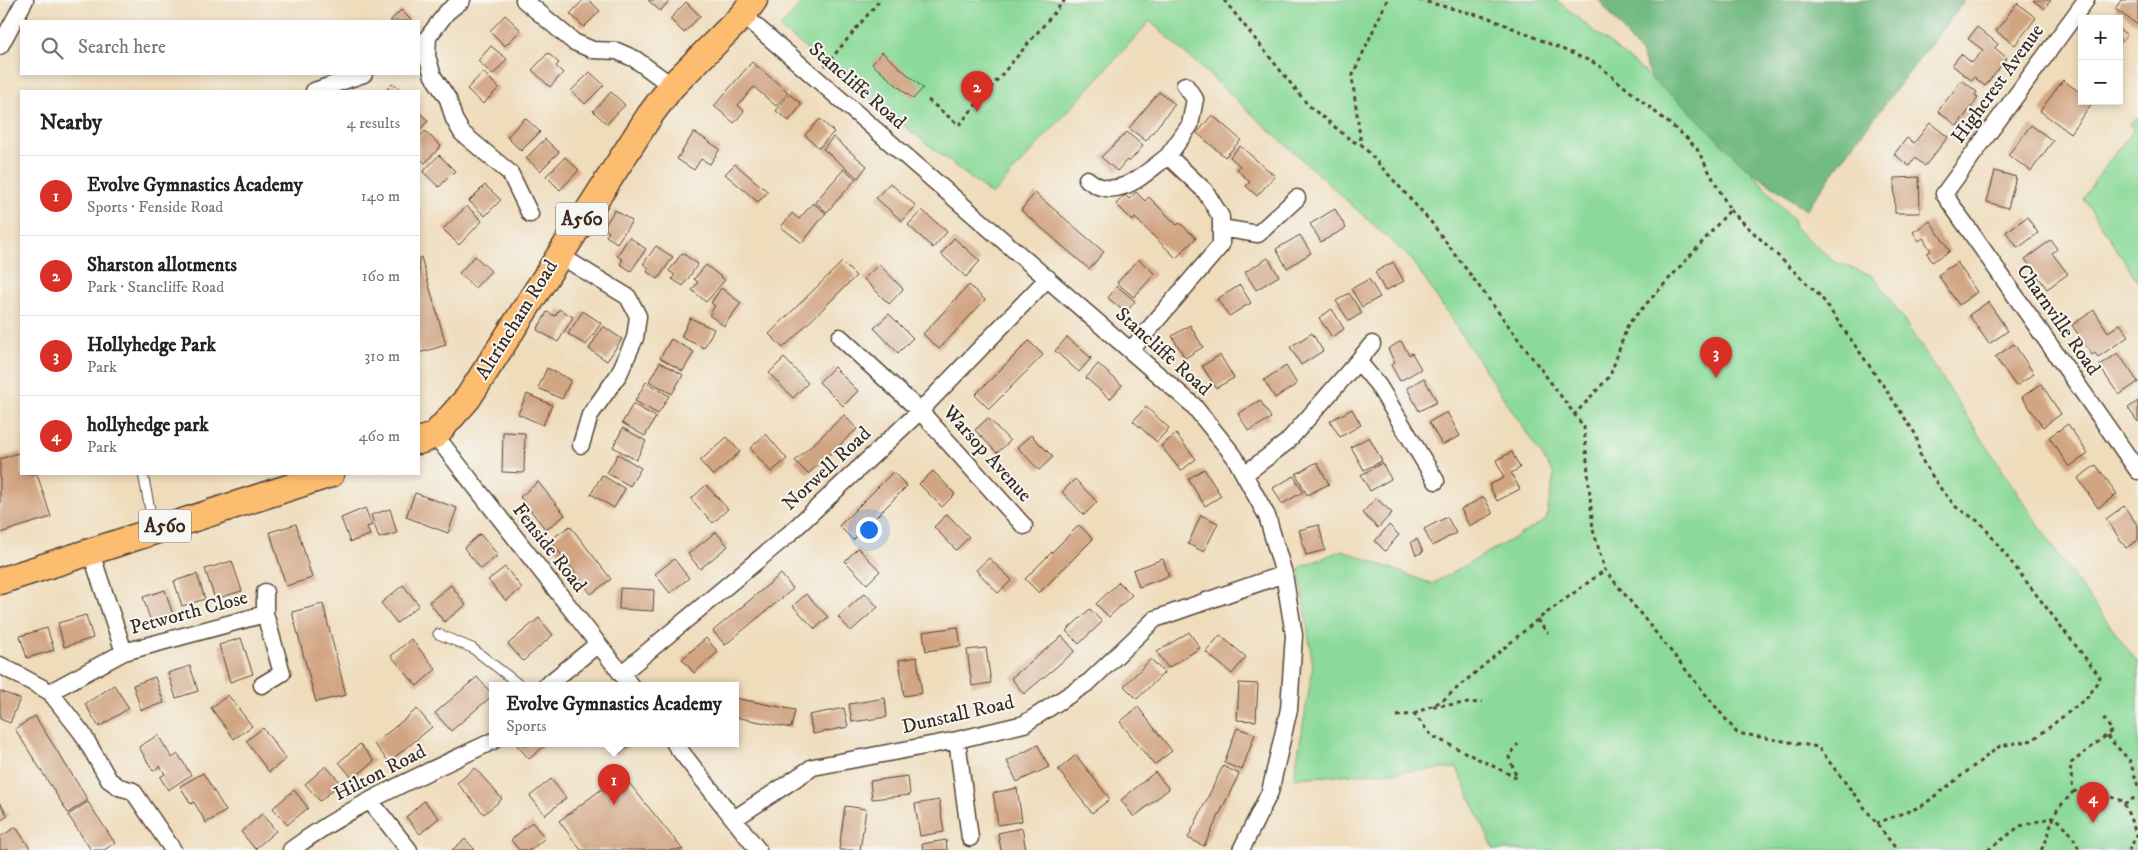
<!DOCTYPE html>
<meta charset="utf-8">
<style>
:root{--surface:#fff;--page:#f6f6f6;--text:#222;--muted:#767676;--line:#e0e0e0;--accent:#d93025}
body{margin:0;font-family:"IM FELL DW Pica",serif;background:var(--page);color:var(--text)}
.controls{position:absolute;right:15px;top:15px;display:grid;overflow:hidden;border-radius:0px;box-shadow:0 2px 8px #0003}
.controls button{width:45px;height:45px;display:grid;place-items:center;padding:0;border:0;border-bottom:1px solid var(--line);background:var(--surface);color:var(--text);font:25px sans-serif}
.you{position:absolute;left:868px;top:529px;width:18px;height:18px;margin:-12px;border:4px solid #fff;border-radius:50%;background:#1a73e8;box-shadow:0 0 0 8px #1a73e833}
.badge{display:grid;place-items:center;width:32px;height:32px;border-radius:50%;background:var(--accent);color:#fff;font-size:16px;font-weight:700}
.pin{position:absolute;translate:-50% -41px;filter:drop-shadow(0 1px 2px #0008)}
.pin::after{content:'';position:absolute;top:26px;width:18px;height:15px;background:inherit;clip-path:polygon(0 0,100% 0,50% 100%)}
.popup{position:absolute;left:489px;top:682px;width:250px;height:65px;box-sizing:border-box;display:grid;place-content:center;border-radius:0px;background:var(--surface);filter:drop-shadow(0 1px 4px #0005);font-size:16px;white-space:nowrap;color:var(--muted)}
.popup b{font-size:19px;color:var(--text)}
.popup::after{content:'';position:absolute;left:50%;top:100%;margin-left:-10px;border:10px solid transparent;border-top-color:var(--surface)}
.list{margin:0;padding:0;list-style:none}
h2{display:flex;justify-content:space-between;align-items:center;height:65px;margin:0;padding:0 20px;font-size:21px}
h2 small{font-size:16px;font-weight:400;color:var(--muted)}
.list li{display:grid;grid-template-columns:32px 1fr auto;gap:15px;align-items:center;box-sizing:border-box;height:80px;padding:0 20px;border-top:1px solid var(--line)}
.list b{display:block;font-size:19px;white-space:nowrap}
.list p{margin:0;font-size:16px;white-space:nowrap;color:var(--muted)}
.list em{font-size:16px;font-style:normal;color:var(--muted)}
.icon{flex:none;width:28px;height:28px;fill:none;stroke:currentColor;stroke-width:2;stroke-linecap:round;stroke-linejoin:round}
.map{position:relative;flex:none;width:2138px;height:850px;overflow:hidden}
.search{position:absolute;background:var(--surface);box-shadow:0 2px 8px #0003;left:20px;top:20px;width:400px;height:55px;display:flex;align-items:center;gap:12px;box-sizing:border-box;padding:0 18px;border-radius:0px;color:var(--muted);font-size:19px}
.panel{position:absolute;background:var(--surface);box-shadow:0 2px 8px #0003;left:20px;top:90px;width:400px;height:385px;border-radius:0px}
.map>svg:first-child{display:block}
.green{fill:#8cda99;stroke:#64825c}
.forest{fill:#71ba81;stroke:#567250}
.building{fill:#d1a482}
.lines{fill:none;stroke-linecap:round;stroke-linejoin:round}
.service-casing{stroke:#564536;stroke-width:11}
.minor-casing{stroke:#564536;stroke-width:19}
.primary-casing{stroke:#564536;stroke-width:29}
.path{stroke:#564536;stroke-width:3;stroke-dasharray:4 4;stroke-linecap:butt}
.service{stroke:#fff;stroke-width:9}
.minor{stroke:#fff;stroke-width:16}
.primary{stroke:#fcbd6f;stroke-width:26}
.labels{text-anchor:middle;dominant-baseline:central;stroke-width:4;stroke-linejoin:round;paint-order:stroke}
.shield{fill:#f6f6f2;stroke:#73675e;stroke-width:1}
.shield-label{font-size:19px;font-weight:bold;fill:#3b2a1e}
.street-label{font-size:20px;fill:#3b2a1e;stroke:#f6f6f2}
</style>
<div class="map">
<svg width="2138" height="850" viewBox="0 0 2138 850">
<rect width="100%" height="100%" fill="#f6f6f2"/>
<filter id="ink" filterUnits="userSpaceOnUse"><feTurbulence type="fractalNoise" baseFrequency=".02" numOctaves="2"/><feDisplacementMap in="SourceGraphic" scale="10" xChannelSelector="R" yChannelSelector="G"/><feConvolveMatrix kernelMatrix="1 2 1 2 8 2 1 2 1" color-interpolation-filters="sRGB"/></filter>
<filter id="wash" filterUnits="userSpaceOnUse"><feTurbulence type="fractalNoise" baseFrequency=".0096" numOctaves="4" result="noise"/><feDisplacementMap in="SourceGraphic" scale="20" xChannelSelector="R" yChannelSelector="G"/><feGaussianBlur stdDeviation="1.12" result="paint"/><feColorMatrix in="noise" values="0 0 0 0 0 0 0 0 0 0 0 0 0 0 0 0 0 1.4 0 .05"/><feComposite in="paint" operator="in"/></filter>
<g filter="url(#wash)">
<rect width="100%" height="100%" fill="#efdcbb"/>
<!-- green -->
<path class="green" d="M804,0H1556L1716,130L1794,221V227L1835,262L1871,275L1878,281L2067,568L2138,663V850H1494L1457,768L1294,778L1313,667L1299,568L1342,550L1432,584L1546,520L1554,474L1412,260L1150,21L992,195L780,28Z
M2138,117V282L2084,199L2093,183L2133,130L2130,123Z"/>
<!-- forest -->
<path class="forest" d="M1599,0H1965L1854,144L1806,210L1742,164L1684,105L1652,80L1641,53Z"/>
<g id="blocks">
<!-- building -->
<path class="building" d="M583,0H589L600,11L584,27L570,14Z
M648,0H670L660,11Z
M2033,0H2051L2044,9Z
M2121,0H2135L2138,2V25L2115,9Z
M686,2L700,16L684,33L670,19Z
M2017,3L2036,18L2015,45L1996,31Z
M401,10L412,21H390Z
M505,15L521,30L505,46L490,31Z
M1977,27L1998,44L1995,48L2007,58L1985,86L1974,77L1972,81L1952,65L1961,54L1972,63L1983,50L1968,39Z
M2119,29L2127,35L2119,45Z
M491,46L507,59L493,75L478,61Z
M882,52L923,88L913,99L872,64Z
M548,53L559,63L556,66L563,73L550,87L532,70Z
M752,62L788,92L776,106L754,87L738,105L744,111L734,123L714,106Z
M483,72L499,88L483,104L467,89Z
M590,72L604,85L585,104L571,91Z
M1962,80L1977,92L1975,95L1978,98L1957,126L1938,111Z
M2063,80L2082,94V101L2093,102L2070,133L2040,111Z
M393,83L402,91H385Z
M611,92L625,105L607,124L593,111Z
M1159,92L1175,104L1146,141L1129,128Z
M789,94L802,104L789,121L776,111Z
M419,112L428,121L419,131Z
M1212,115L1241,140L1225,157L1197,133Z
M525,118L540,132L521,151L507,137Z
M820,119L834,132L819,148L805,135Z
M1930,123L1948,137L1925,166L1915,158L1909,166L1894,154L1907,138L1914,143Z
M2031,125L2053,141L2031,171L2008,155Z
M425,131L441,146L425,163L419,157V138Z
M694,132L720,149L710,164L701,159L694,170L677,159Z
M1127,132L1143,146L1129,162L1127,160L1117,171L1101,157Z
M833,137L867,166L858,178L823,149Z
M545,139L559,152L540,171L526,158Z
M1240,146L1275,176L1257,196L1246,186L1250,182L1237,170L1240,166L1230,157Z
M439,155L455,171L439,187L423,172Z
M565,157L579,170L560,190L546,176Z
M735,164L768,192L758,202L725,174Z
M844,169L856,179L827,212L815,202Z
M1995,171L2016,177L2008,208L1987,202Z
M1919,177L1920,213H1895L1894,178Z
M890,183L916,206L902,221L876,198Z
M485,185L501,200L485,216L469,201Z
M1136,192L1145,201L1149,197L1177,225L1180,223L1196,238L1176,258L1135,218L1133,221L1116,204L1125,195L1129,199Z
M1035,193L1104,252L1089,269L1021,210Z
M813,203L826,213L802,243L781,227L792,213L799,219Z
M467,206L482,221L459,245L443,229Z
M1335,209L1346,228L1321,242L1310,224Z
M615,210L632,221L617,243L606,236L609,232L603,228Z
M922,210L947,232L933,248L908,225Z
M2027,217L2038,233L2018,248L2006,232Z
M1930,221L1950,251L1932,262L1927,253L1931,251L1923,238L1919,241L1913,232Z
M1300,235L1311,253L1287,268L1276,249Z
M629,237L646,249L631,271L620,264L623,260L617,256Z
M954,238L980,261L966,277L941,254Z
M2051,240L2057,249L2052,253L2068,274L2047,289L2025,259Z
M656,246L673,257L658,279L647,272L649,268L643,264Z
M682,253L698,264L683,286L672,279L675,275L669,271Z
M475,256L491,271L475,288L459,273Z
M421,257L446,345L419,353V258Z
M1268,258L1279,276L1256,290L1245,272Z
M1138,259L1155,274L1134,297L1117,283Z
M842,262L856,276L783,348L769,334Z
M1393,262L1404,281L1385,291L1375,272Z
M1957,262L1977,292L1959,305L1938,275Z
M879,264L903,289L889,304L864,279Z
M706,265L725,280L706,302L692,290L698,282L694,279Z
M1369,279L1380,297L1362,307L1351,289Z
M969,285L985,300L939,349L923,334Z
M1240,285L1251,303L1229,316L1217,299Z
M1117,286L1135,301L1126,313L1108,298Z
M721,288L741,303L724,326L709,315L715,306L711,303Z
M1349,293L1362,313L1349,321L1336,301Z
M1988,302L2008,331L1989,344L1969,315Z
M559,309L573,317L558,342L537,330L547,312L555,316Z
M1332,309L1344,329L1332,337L1319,318Z
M2094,310L2108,332L2120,324L2129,336L2098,357L2095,353L2092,355L2072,325Z
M583,311L601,323L586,345L568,334Z
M889,314L913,338L898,353L874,328Z
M690,318L714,329L704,348L681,337Z
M1190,325L1203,347L1185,358L1172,336Z
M603,326L622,339L607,361L589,349Z
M1312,333L1323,351L1301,365L1290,347Z
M1067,337L1091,358L1079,372L1055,351Z
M671,339L694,352L683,371L660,358Z
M1029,341L1043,355L989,409L975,395Z
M1401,341L1409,355L1412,353L1421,369L1400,381L1391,365L1395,363L1388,349Z
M2014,344L2034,374L2016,386L1995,357Z
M2118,353L2138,382L2119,395L2099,366Z
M1220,355L1234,378L1216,388L1202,366Z
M784,358L808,383L793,398L769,373Z
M660,362L683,375L672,394L649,381Z
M1098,364L1122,385L1110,399L1086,378Z
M1286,366L1297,384L1275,398L1264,380Z
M834,367L858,391L843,406L819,382Z
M547,368L571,380L562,399L538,388Z
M1424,378L1437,402L1419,411L1407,388Z
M646,382L669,396L658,414L635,401Z
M2041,384L2061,414L2043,427L2022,397Z
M527,394L552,405L543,425L518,414Z
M1260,400L1271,418L1249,431L1238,414Z
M2138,401V422L2128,408Z
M633,404L656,417L645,436L622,423Z
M1146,407L1169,428L1157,442L1133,421Z
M1352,409L1361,425L1340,437L1330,421Z
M1447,412L1460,436L1442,445L1429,422Z
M844,415L857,429L808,474L795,461Z
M988,418L1010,441L997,453L975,430Z
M2068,424L2088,454L2069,467L2049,437Z
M623,428L646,441L636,460L613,447Z
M503,432L525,433L524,473L502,472Z
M766,434L787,459L771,472L750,448Z
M1176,434L1196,459L1181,471L1161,446Z
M1031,435L1053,457L1039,470L1017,447Z
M727,437L740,452L713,476L700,461Z
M1369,437L1382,461L1364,470L1351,447Z
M21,452V474H37L51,517L0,533V459Z
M1512,452L1520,468L1511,473L1520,489L1497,501L1489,485L1504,478L1496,460Z
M618,454L641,468L630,486L607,473Z
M1317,462L1329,484L1307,495L1296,474Z
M1382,463L1391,479L1370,491L1361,475Z
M2096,465L2117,494L2098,508L2078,478Z
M1204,469L1221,496L1205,506L1188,479Z
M933,471L955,494L942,507L919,484Z
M893,472L907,486L853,540L839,526Z
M602,475L625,489L614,508L591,494Z
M1294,476L1303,492L1282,504L1273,488Z
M1075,479L1097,502L1084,515L1062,492Z
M538,482L565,515L546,530L520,497Z
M706,485L728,509L713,523L691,499Z
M415,493L457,508L448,533L406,517Z
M1484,497L1493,514L1469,526L1461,509Z
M1376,498L1392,513L1378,528L1362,513Z
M2124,506L2138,526V540L2126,548L2106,519Z
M365,508L372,525L367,527L370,535L350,542L341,518Z
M390,509L397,533L379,538L371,515Z
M947,514L969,537L956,550L934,527Z
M1201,515L1218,523L1204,552L1188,544Z
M1447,517L1456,533L1432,546L1424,529Z
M296,524L312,578L286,586L270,532Z
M1079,525L1093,539L1039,593L1025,579Z
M1319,525L1325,550L1306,555L1299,530Z
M1389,525L1399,535L1385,551L1375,541Z
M570,526L611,579L591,594L550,540Z
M716,532L728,546L700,569L688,554Z
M480,534L498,555L481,569L464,548Z
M1417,539L1423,552L1416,555L1411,542Z
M858,548L880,571L867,584L845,561Z
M989,558L1012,580L998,593L976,570Z
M674,559L689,578L670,593L655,574Z
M1163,559L1169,576L1139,587L1133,570Z
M232,561L242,591L215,599L205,569Z
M505,567L522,588L506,601L488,580Z
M197,574L205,599L182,606L174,581Z
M781,574L793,589L725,645L713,631Z
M1119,582L1132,595L1109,617L1096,604Z
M403,585L419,605L397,623L381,603Z
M451,585L466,605L444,622L429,602Z
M620,588L654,590L653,611L619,609Z
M165,590L173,615L151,622L143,597Z
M865,593L878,607L851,631L838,617Z
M806,594L828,617L815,629L793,606Z
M323,604L346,695L316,702L292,612Z
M1090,609L1102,622L1079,644L1066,631Z
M86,615L93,638L64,647L58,623Z
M539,618L553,635L523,661L508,644Z
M958,627L961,646L926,651L923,632Z
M47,628L54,650L27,658L20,636Z
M1189,632L1200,648L1168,668L1157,652Z
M1220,635L1246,657L1232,674L1206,652Z
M1062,636L1075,651L1024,694L1011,678Z
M241,638L253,674L230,682L219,645Z
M706,638L718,652L694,673L682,659Z
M411,639L436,669L417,686L391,656Z
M986,648L991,683L972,686L967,650Z
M917,657L922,693L904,696L899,660Z
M1151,659L1164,673L1137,699L1124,686Z
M190,666L198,691L176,698L168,673Z
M155,677L164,703L141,710L133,685Z
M477,677L493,695L451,731L435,713Z
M1239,683L1258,684L1256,721L1237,720Z
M114,685L129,708L99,727L85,704Z
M0,691L20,699L10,723L0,719Z
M228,695L252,726L234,739L211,708Z
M735,698L795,710L791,728L735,717Z
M885,698L887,717L852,722L849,704Z
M1138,707L1172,751L1154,765L1120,722Z
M844,708L848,727L813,734L809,715Z
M417,709L432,727L389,762L374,744Z
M35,716L88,800L68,813L15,729Z
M263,728L286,759L269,772L246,741Z
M1237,728L1255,734L1242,770L1224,763Z
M158,735L172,758L178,754L191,775L168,790L160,777L165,774L160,766L153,771L139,747Z
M360,744L374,761L353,779L339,762Z
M516,744H547L529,759Z
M611,744H632L620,754Z
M1038,745L1049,767L1017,782L1007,761Z
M1076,755L1110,799L1092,813L1058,770Z
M326,766L341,783L320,801L305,784Z
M1223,766L1239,774L1204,846L1188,838Z
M475,768L502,799L484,814L457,783Z
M1155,772L1169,789L1134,817L1121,800Z
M203,773L226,811L206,823L194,802L191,804L180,786Z
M908,776L910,795L872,799L870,781Z
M625,778L683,850H581L559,821L606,786L609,789Z
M551,779L566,798L545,815L530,796Z
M1017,788L1022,821L998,825L993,793Z
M294,790L308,808L287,825L273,808Z
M939,800L944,832L920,836L915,804Z
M424,801L439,818L420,834L406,817Z
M88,802L115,843L104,850H91L68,815Z
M0,803L8,816L0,821Z
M845,806L866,809L860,850H839Z
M262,814L276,831L255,849L241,832Z
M532,822L545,838L531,850H519L511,840Z
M16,827L31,850H0V837Z
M1022,828L1026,850H1001L998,833Z
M465,839L475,850H452Z
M946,840L947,850H923L922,844Z"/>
</g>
</g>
<g filter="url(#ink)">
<use href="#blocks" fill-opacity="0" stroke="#564536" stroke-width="1"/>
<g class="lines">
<!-- service casing -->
<g class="service-casing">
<path id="service" d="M143,474L154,530
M438,634L472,648L521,686"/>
</g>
<!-- minor casing -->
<g class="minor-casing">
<path id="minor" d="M462,0L447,12L428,37L427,56L433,76L448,99L454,119L462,133L510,173L530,214
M524,0L574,42L593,50L617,51L635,59L672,86
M2086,0L1944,194L2138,471
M743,15L1193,405L1234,456L1267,516L1284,574L1294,635L1289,709L1270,792L1241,850
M0,46L25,0
M314,91L364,74
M1168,156L1190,125L1195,99L1185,85
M1087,179C1116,204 1144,174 1168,156L1205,191L1221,217V245L1131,350
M1221,228L1258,234L1297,198
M559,255L628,297L638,316L635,338L619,374L590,415L581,445
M840,337L920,411L1024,526
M1358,361L1372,344
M435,435L631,686
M1245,474L1287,442L1358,361L1378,385L1436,481
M90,550L124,652
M265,592V614
M0,665L50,692L82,733L109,780L119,787L133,791L173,850
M621,674L789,534L920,411L1048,278
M546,686L598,644
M50,692L124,652L265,614L282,673L262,685
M957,740L970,838
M675,744L758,850
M370,801L409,850
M734,819L813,767L957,740L1024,724L1089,682L1155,619L1284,574
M291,850C352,804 424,774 493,741"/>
</g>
<!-- primary casing -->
<g class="primary-casing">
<path id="primary" d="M419,441L435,435L468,398L650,115L672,86L743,15L754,0
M0,581L331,474"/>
</g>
<!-- path -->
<path class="path" d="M1224,0L1308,105L1352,141L1361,144
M1387,0L1352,77L1361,144L1431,222L1584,427L1593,530L1605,570L1737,733L1818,747L1897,850
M1419,0L1489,18L1597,64L1688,139L1697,149L1730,210L1698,247L1628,324L1610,376L1574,415
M825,66L880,0
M928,100L959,125L1065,0
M1730,210L1821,297L1887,391L1916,435L1921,459L1941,489L1956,507L1981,523L2100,677L2089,696L2033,740L2000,746L1922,806L1877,823
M1537,620L1548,633
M1433,706L1482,702
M1414,714L1442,701L1537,620L1605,570
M1397,716L1414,714L1432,736L1517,778L1509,757L1518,744
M2107,736L2130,761L2138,786
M2073,792L2085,788L2123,801L2137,835L2129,850
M2124,804L2138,796
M1988,850L2020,826L2054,817L2057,810L2073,792L2070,764L2112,731L2103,717
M2041,850C2050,836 2048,830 2054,817C2066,826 2074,836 2079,850"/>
<!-- service -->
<use href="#service" class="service"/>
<!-- minor -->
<use href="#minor" class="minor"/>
<!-- primary -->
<use href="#primary" class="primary"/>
</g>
</g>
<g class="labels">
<!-- shield labels -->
<g class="shield">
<rect x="556" y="202.5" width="52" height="33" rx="4"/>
<rect x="139" y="509.5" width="52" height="33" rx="4"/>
</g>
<g class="shield-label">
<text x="582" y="219">A560</text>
<text x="165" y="526">A560</text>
</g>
<!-- street labels -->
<g class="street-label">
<text transform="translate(1998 84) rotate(-54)">Highcrest Avenue</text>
<text transform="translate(857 86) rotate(41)">Stancliffe Road</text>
<text transform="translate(517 320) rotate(-58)">Altrincham Road</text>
<text transform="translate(2058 320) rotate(55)">Charnville Road</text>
<text transform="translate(1163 352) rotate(42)">Stancliffe Road</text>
<text transform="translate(987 454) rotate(48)">Warsop Avenue</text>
<text transform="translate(827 469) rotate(-43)">Norwell Road</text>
<text transform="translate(549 548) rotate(52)">Fenside Road</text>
<text transform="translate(189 613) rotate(-15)">Petworth Close</text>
<text transform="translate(958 715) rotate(-13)">Dunstall Road</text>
<text transform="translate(380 773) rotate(-27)">Hilton Road</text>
</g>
</g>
</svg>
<div class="controls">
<button>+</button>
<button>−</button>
</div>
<div class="you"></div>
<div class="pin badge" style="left:614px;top:805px">1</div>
<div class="popup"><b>Evolve Gymnastics Academy</b>Sports</div>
<div class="pin badge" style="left:977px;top:112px">2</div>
<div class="pin badge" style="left:1716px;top:378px">3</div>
<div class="pin badge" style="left:2093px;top:823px">4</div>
<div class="search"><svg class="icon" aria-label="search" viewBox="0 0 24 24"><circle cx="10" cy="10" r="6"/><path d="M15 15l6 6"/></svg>Search here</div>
<section class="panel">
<h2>Nearby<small>4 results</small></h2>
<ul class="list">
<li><span class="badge">1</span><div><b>Evolve Gymnastics Academy</b><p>Sports · Fenside Road</p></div><em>140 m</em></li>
<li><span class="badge">2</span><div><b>Sharston allotments</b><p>Park · Stancliffe Road</p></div><em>160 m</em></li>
<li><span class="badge">3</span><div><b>Hollyhedge Park</b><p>Park</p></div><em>310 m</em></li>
<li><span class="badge">4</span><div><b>hollyhedge park</b><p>Park</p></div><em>460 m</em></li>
</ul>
</section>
</div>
